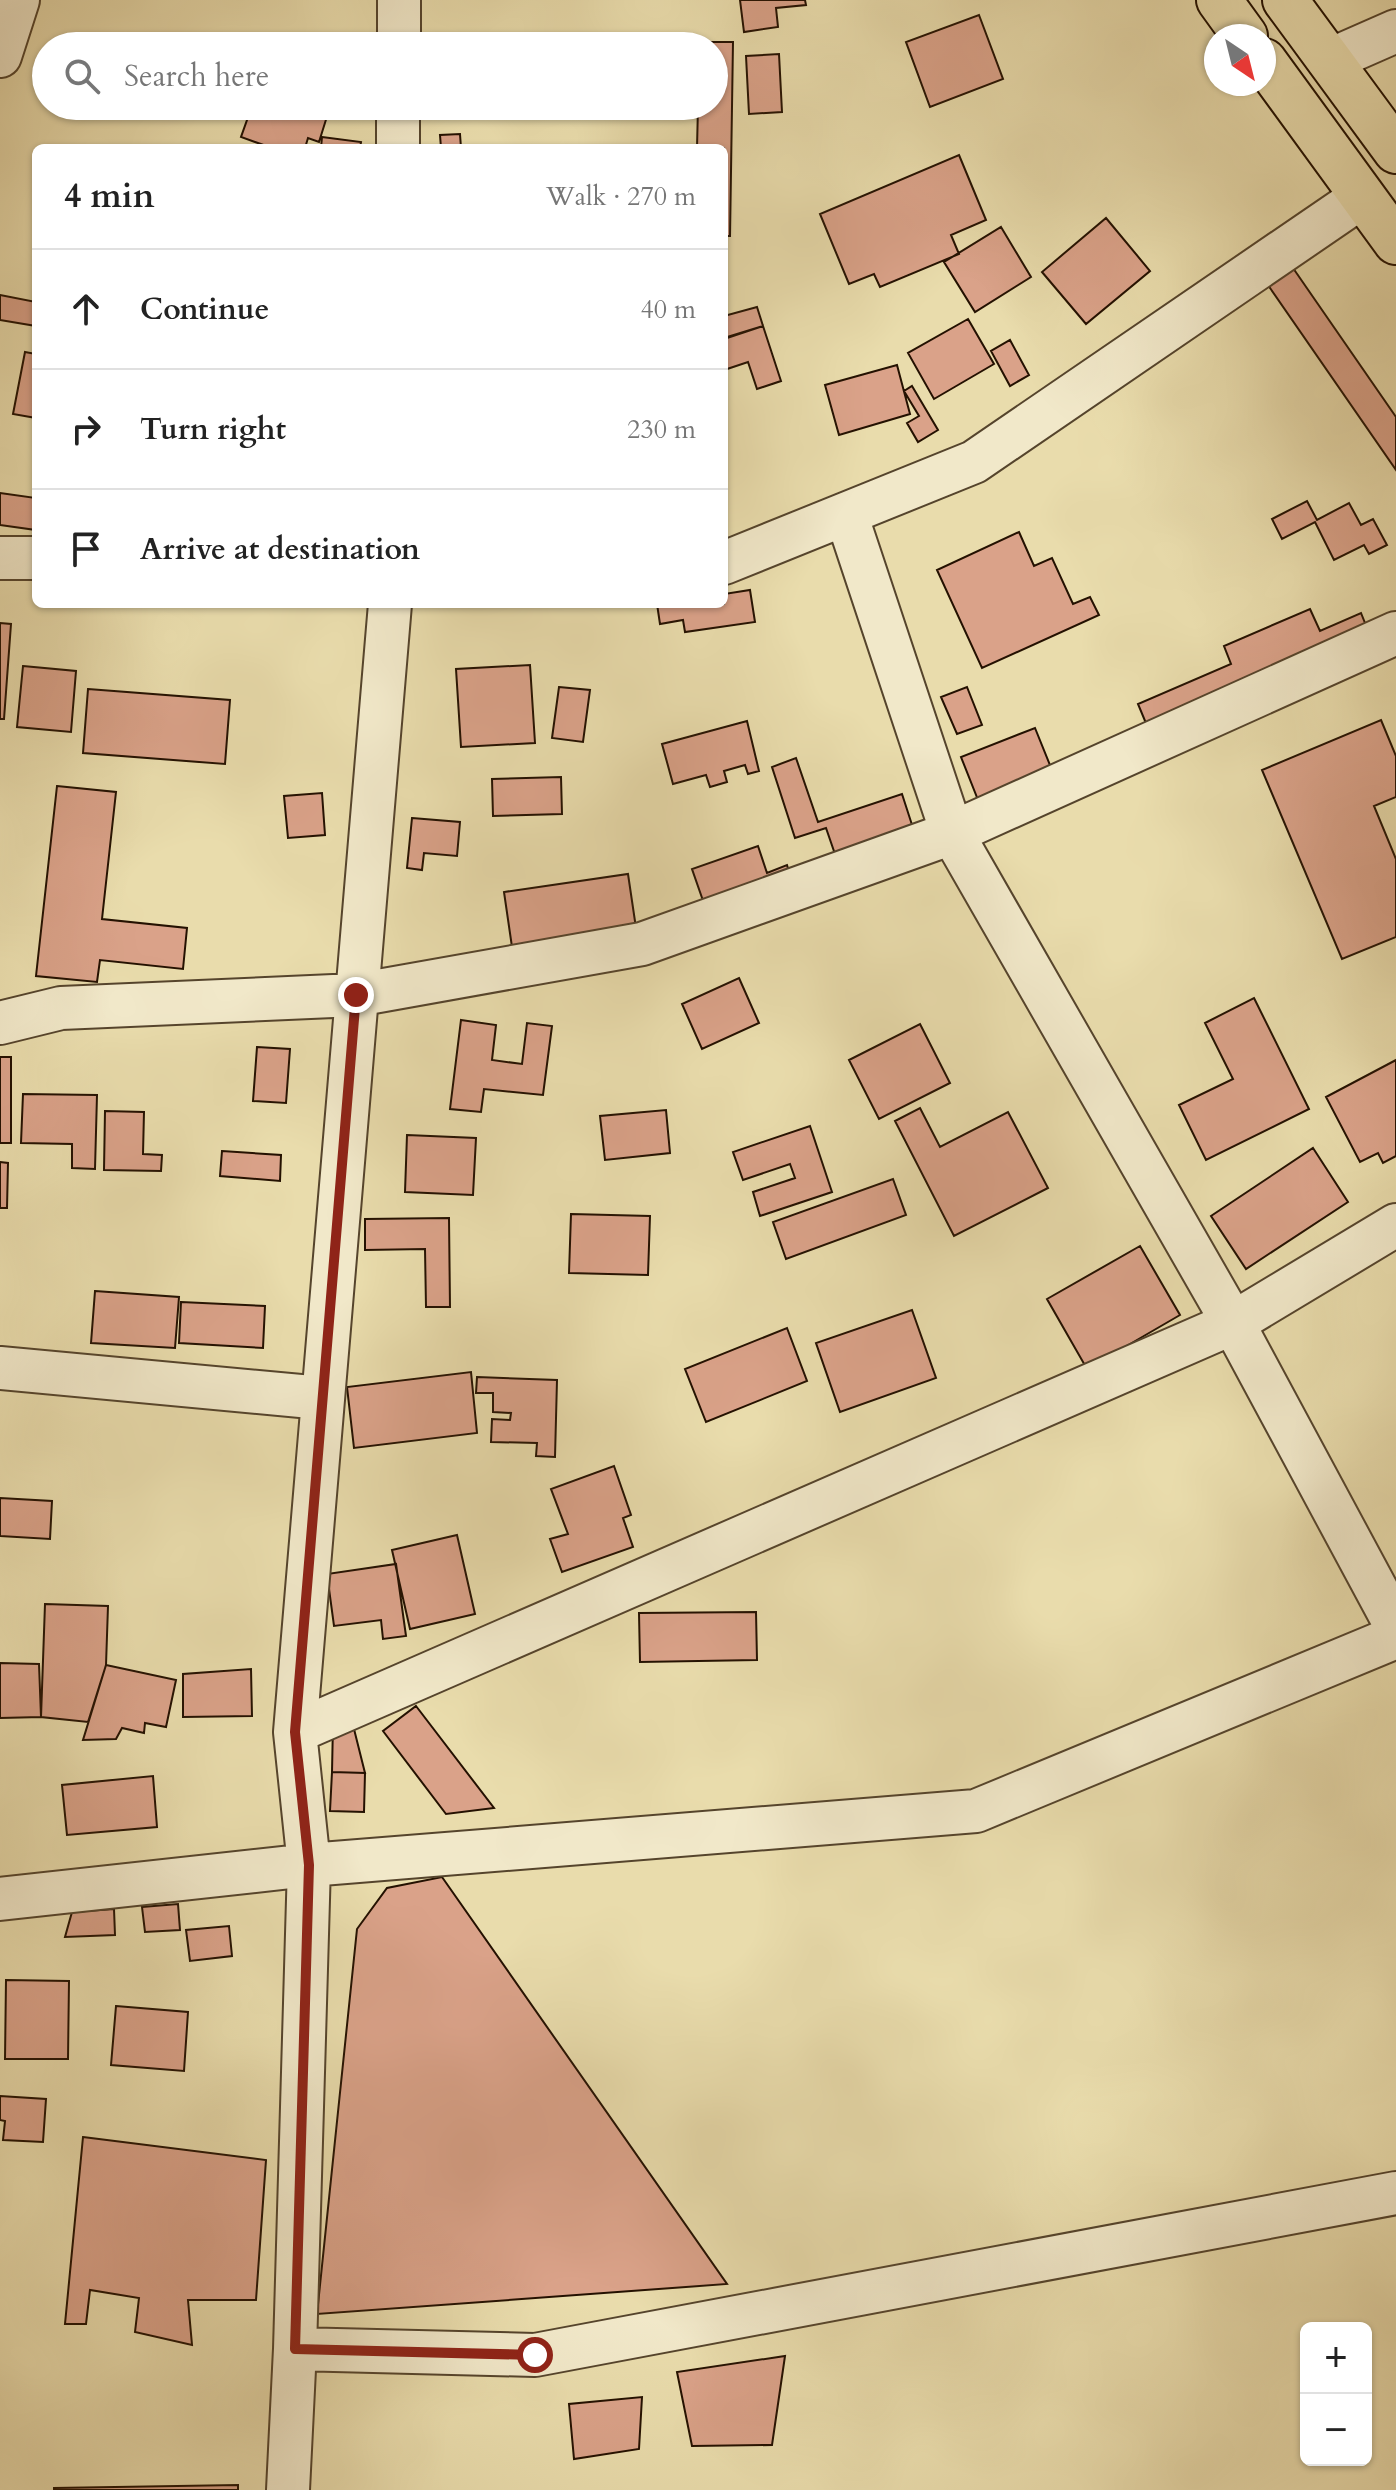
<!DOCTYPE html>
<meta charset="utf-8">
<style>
:root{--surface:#fff;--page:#f2f2f2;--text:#222;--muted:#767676;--line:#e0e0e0}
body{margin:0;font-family:Cardo,serif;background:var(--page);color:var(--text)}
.controls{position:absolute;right:24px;bottom:24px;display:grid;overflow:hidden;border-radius:12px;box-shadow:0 2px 6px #0004}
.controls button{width:72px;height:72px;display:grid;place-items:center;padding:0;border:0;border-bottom:2px solid var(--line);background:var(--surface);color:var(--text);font:40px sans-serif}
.compass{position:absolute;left:1204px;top:24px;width:72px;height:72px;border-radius:50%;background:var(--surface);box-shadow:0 2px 6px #0004;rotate:145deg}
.stop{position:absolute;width:24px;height:24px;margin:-18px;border:6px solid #8f2418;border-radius:50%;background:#fff}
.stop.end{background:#8f2418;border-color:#fff;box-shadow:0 2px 8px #0008}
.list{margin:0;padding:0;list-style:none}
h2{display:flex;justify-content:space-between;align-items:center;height:104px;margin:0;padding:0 32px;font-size:34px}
h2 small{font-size:26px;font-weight:400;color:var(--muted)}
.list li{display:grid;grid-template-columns:52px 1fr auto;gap:24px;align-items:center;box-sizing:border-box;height:120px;padding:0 32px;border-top:2px solid var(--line)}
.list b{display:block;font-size:30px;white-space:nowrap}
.list em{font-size:26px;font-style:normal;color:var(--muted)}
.icon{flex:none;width:44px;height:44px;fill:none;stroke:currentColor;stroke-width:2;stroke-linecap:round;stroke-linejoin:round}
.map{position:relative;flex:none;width:1396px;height:2490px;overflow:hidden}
.search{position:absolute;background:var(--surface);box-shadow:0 2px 6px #0004;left:32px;top:32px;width:696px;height:88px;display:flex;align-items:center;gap:20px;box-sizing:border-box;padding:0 28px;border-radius:44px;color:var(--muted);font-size:30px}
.panel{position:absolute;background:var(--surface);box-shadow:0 2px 6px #0004;left:32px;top:144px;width:696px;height:464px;border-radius:12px}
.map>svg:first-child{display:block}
.building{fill:#daa289;stroke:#241101;stroke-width:2}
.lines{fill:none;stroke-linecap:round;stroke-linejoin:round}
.minor-casing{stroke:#55442c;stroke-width:46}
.primary-casing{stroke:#241101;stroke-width:48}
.minor{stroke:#f1e8c9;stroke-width:42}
.primary{stroke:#e9dcac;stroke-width:44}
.route{stroke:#8f2418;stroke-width:10}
</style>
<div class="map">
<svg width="1396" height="2490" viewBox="0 0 1396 2490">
<rect width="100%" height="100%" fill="#e9dcac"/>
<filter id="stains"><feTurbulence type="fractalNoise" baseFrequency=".0025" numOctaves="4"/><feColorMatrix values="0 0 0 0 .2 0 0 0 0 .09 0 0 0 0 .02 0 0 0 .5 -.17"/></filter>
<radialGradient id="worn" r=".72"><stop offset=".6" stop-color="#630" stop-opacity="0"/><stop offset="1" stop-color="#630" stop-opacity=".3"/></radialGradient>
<!-- building -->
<path class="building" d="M740,0H805L806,5L776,8L778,27L744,32Z
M979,15L1003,79L930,107L906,42Z
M699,42H733L730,236H724V148H697L698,106H714V46H699Z
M779,54L782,112L749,114L746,56Z
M252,106H316L329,110L319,142L308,138L305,148H272L241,137Z
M443,106H508V108L443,113Z
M460,134L461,148H441L440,135Z
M322,137L361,142L360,148H321Z
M959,155L986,220L951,235L959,254L880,287L874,274L849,284L820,214Z
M1106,218L1150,271L1086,324L1042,272Z
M1001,227L1031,277L975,312L944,262Z
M1293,268L1396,417V470L1268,285Z
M0,295L36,302V326L0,320Z
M757,307L763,326L724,338V316Z
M968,319L994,364L934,399L908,353Z
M763,326L781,381L757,389L748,362L724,370V339Z
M1010,340L1029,375L1010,386L991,351Z
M25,352L36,354V418L13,414Z
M897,365L910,414L839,435L825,385Z
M912,386L938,430L918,442L907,423L919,416L904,391Z
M0,493L36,498V530L0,525Z
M1307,501L1317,520L1349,503L1361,525L1373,519L1387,545L1369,554L1364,545L1334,560L1315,522L1282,539L1272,519Z
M1019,532L1034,566L1052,558L1073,604L1090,597L1099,615L982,668L937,570Z
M750,590L755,622L685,632L683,620L660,624L657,604H724V594Z
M1310,609L1320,631L1361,613L1371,638L1150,733L1138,704L1231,664L1224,646Z
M0,623L11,624L4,719H0Z
M530,665L535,743L461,747L456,669Z
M23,666L76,671L71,732L17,727Z
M559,687L590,690L583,742L552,738Z
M967,687L982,725L957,734L941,697Z
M88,689L230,700L225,764L83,753Z
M1381,720L1396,756V797L1374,806L1396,859V937L1342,959L1262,770Z
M747,721L759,771L748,774L745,765L724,771L727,782L710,787L706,775L673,784L662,744Z
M1035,728L1056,780L982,810L961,757Z
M796,758L818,822L902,794L914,831L836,857L826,828L795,838L772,767Z
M561,777L562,814L493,816L492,779Z
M57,786L116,792L102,919L187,928L183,969L100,960L97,982L36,976Z
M322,793L325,835L288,838L284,796Z
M412,818L460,822L457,856L424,853L422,870L407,868Z
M758,846L767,873L787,865L793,885L708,915L692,869Z
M628,874L636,928L512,947L504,892Z
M739,978L759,1023L702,1049L682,1004Z
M1254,998L1309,1109L1206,1160L1179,1105L1233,1079L1205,1023Z
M461,1020L496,1025L492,1060L522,1064L527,1023L552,1026L543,1095L484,1089L481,1112L450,1109Z
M920,1024L950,1083L879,1119L849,1060Z
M257,1047L290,1049L286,1103L253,1101Z
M0,1057H11V1143H0Z
M1396,1060V1156L1383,1163L1378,1153L1360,1162L1326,1097Z
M23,1094L97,1095L95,1169L72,1168V1144L21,1143Z
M920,1108L940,1147L1008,1112L1048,1188L954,1236L895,1121Z
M666,1110L670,1153L605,1160L600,1116Z
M105,1111L144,1112L143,1154L162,1155L161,1171L104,1170Z
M810,1126L832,1192L760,1216L753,1192L795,1178L790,1164L743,1180L733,1152Z
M407,1135L476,1138L473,1195L405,1192Z
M1313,1148L1348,1202L1246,1269L1211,1216Z
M222,1151L281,1155L280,1181L220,1176Z
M0,1162L8,1163L7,1208H0Z
M893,1179L906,1215L786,1259L773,1222Z
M571,1214L650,1216L648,1275L569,1273Z
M449,1218L450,1307H426L425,1249L365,1250V1219Z
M1140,1246L1180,1315L1087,1369L1047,1299Z
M95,1291L179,1297L175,1348L91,1343Z
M181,1302L265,1306L263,1348L179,1343Z
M912,1310L936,1378L840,1412L816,1343Z
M787,1328L807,1381L706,1422L685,1369Z
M471,1372L477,1433L354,1448L347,1387Z
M477,1377L557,1380L555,1457L536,1456L537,1443L491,1442L492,1419L510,1420L511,1413L493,1412V1393H476Z
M614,1466L631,1515L623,1518L633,1547L562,1572L550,1539L568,1534L551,1489Z
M0,1498L52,1501L50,1539L0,1536Z
M457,1535L475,1614L410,1629L392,1550Z
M396,1564L406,1636L383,1639L381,1620L334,1626L327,1574Z
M45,1604L108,1606L106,1665L88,1722L41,1717Z
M756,1612L757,1660L640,1662L639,1613Z
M0,1663L39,1664L41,1717L0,1718Z
M106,1665L176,1680L166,1727L145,1723L144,1733L122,1728L116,1739L83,1740Z
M251,1669L252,1716L183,1717V1674Z
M416,1706L494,1808L446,1814L383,1731Z
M333,1723L354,1729L365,1773L332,1772Z
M332,1772L365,1773L364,1812L330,1811Z
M153,1776L157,1827L67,1835L62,1785Z
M442,1877L727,2284L317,2314L357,1929L387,1888Z
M178,1904L180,1930L145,1932L142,1907Z
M114,1909L115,1935L65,1937L72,1912Z
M229,1926L232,1956L190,1961L186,1930Z
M6,1980L69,1981L68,2059H5Z
M116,2006L188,2012L184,2071L111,2065Z
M0,2096L46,2099L43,2142L3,2140L5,2121L0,2120Z
M83,2137L266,2160L256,2300H188L192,2345L135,2332L139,2298L90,2290L86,2324H65Z
M785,2356L772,2445L692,2446L677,2372Z
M642,2397L639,2449L574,2459L569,2404Z
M238,2485V2490H54V2488Z"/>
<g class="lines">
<!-- minor casing -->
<g class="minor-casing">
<path id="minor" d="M399,46V0
M0,56L18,0
M1330,60L1396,31
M398,148V106
M846,514L952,833L1233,1323L1396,1626
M0,558H36
M724,563L974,462L1363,196
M0,1023L61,1008L356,995L642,944L952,833L1396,633
M0,1368L322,1398
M295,1732L1233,1323L1396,1225
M0,1899L309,1865L976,1811L1396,1637
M295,2349L535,2355L1396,2193
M288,2490L295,2349L309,1865L295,1732L390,604"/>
</g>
<!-- primary casing -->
<g class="primary-casing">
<path id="primary" d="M1219,0L1245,36
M1285,0L1396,151
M1264,61L1396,242"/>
</g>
<!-- minor -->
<use href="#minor" class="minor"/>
<!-- primary -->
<use href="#primary" class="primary"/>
</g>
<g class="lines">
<!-- route -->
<path class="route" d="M356,995L295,1732L309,1865L295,2349L535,2355"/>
</g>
<rect width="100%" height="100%" filter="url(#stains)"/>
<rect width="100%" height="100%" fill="url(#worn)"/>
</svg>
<div class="controls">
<button>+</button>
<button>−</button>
</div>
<svg class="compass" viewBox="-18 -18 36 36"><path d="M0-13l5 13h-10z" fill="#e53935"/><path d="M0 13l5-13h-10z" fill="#767676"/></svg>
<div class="stop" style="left:535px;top:2355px"></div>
<div class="stop end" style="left:356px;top:995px"></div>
<div class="search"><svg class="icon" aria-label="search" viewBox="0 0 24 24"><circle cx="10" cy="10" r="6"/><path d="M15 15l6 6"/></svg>Search here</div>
<section class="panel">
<h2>4 min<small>Walk · 270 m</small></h2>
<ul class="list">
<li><svg class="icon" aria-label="ahead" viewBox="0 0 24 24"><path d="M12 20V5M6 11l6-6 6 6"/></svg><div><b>Continue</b></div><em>40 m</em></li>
<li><svg class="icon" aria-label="right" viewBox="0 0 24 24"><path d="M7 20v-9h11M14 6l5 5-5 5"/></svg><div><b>Turn right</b></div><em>230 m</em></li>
<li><svg class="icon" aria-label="arrive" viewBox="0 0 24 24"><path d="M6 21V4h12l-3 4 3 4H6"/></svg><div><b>Arrive at destination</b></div></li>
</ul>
</section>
</div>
